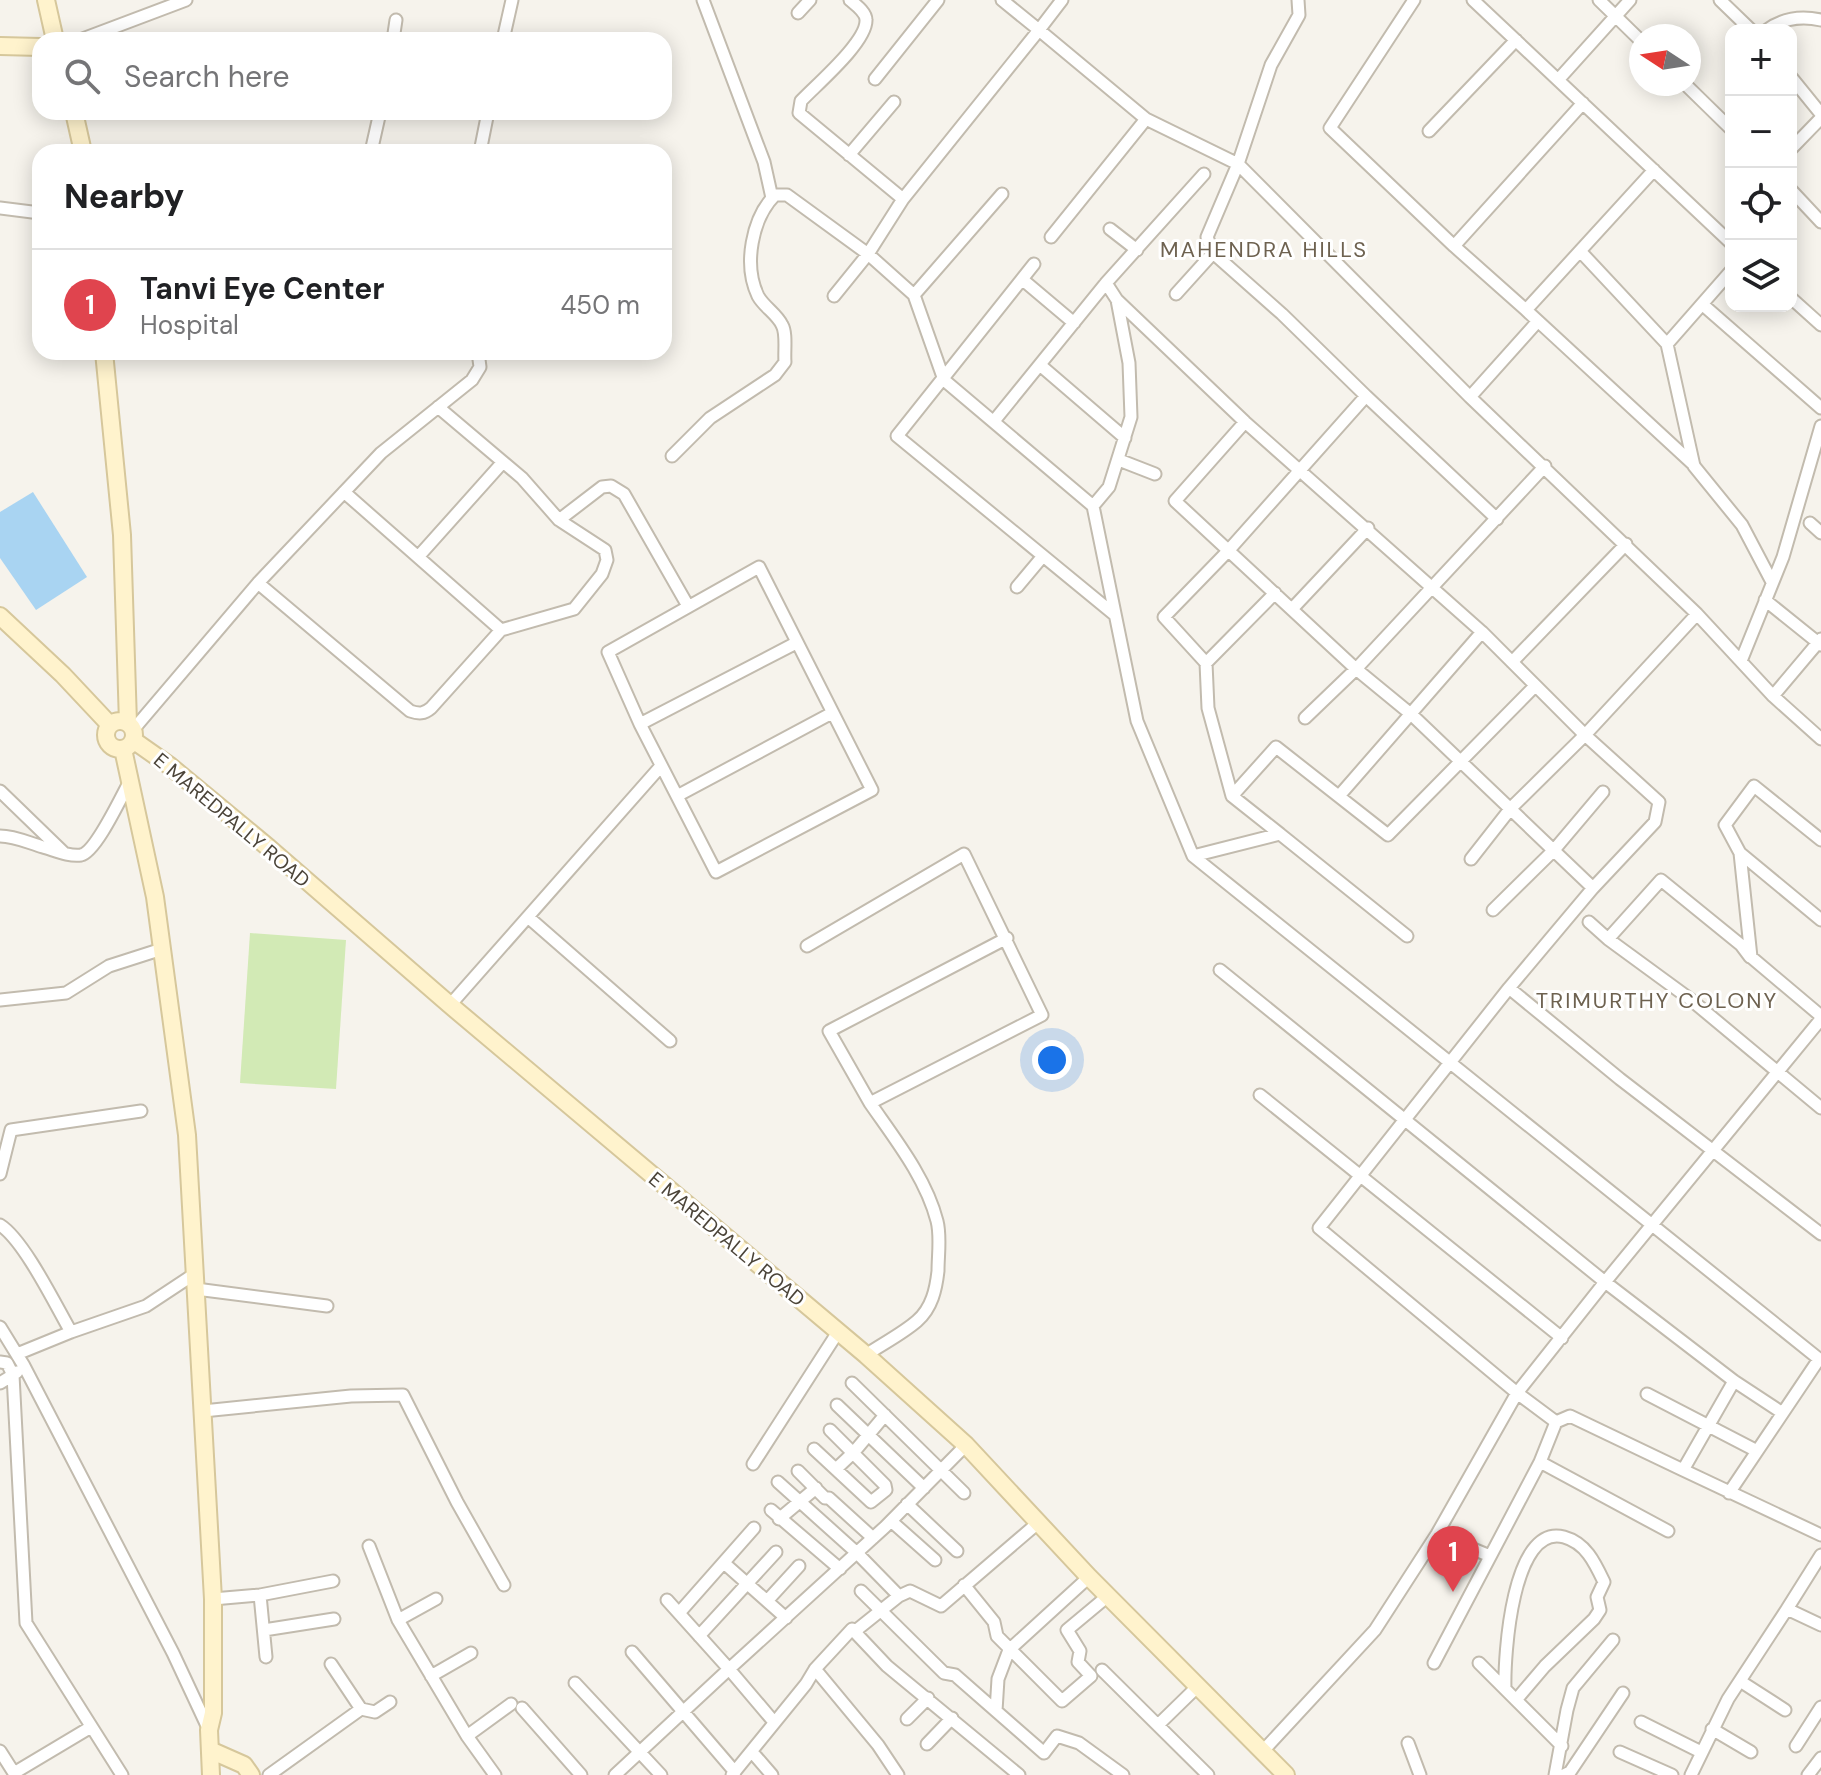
<!DOCTYPE html>
<meta charset="utf-8">
<style>
:root{--surface:#fff;--page:#f6f6f6;--text:#202124;--muted:#757577;--line:#e0e0e0;--accent:#2563eb}
body{margin:0;font-family:"DM Sans",sans-serif;background:var(--page);color:var(--text)}
.controls{position:absolute;right:24px;top:24px;display:grid;overflow:hidden;border-radius:16px;box-shadow:0 4px 20px #0003}
.controls button{width:72px;height:72px;display:grid;place-items:center;padding:0;border:0;border-bottom:2px solid var(--line);background:var(--surface);color:var(--text);font:40px sans-serif}
.compass{position:absolute;left:1629px;top:24px;width:72px;height:72px;border-radius:50%;background:var(--surface);box-shadow:0 4px 20px #0003;rotate:282deg}
.you{position:absolute;left:1052px;top:1060px;width:28px;height:28px;margin:-20px;border:6px solid #fff;border-radius:50%;background:#1a73e8;box-shadow:0 0 0 12px #1a73e833}
.badge{display:grid;place-items:center;width:52px;height:52px;border-radius:50%;background:var(--accent);color:#fff;font-size:26px;font-weight:700}
.pin{position:absolute;translate:-50% -66px;filter:drop-shadow(0 2px 4px #0008)}
.pin::after{content:'';position:absolute;top:42px;width:28px;height:24px;background:inherit;clip-path:polygon(0 0,100% 0,50% 100%)}
.list{margin:0;padding:0;list-style:none}
h2{display:flex;justify-content:space-between;align-items:center;height:104px;margin:0;padding:0 32px;font-size:34px}
h2 small{font-size:26px;font-weight:400;color:var(--muted)}
.list li{display:grid;grid-template-columns:52px 1fr auto;gap:24px;align-items:center;box-sizing:border-box;height:112px;padding:0 32px;border-top:2px solid var(--line)}
.list b{display:block;font-size:30px;white-space:nowrap}
.list p{margin:0;font-size:26px;white-space:nowrap;color:var(--muted)}
.list em{font-size:26px;font-style:normal;color:var(--muted)}
.icon{flex:none;width:44px;height:44px;fill:none;stroke:currentColor;stroke-width:2;stroke-linecap:round;stroke-linejoin:round}
.map{position:relative;flex:none;width:1821px;height:1775px;overflow:hidden}
.search{position:absolute;background:var(--surface);box-shadow:0 4px 20px #0003;left:32px;top:32px;width:640px;height:88px;display:flex;align-items:center;gap:20px;box-sizing:border-box;padding:0 28px;border-radius:24px;color:var(--muted);font-size:30px}
.panel{position:absolute;background:var(--surface);box-shadow:0 4px 20px #0003;left:32px;top:144px;width:640px;height:216px;border-radius:24px}
.map>svg:first-child{display:block}
.green{fill:#d2eab5}
.water{fill:#a9d4f2}
.lines{fill:none;stroke-linecap:round;stroke-linejoin:round}
.street-casing{stroke:#c2bbae;stroke-width:15}
.secondary-casing{stroke:#d6c79b;stroke-width:20}
.street{stroke:#fff;stroke-width:11}
.secondary{stroke:#fff3cd;stroke-width:16}
.labels{text-anchor:middle;dominant-baseline:central;stroke-width:6;stroke-linejoin:round;paint-order:stroke}
.street-label{font-size:20px;fill:#4b4439;stroke:#fff}
.neighbourhood-label{font-size:22px;letter-spacing:2px;fill:#6e6250;stroke:#fff}
</style>
<div class="map">
<svg width="1821" height="1775" viewBox="0 0 1821 1775">
<rect width="100%" height="100%" fill="#f6f3ec"/>
<!-- green -->
<path class="green" d="M250,933L346,940L336,1089L240,1083Z"/>
<!-- water -->
<path class="water" d="M33,492L87,577L36,610L0,558V512Z"/>
<g class="lines">
<!-- street casing -->
<g class="street-casing">
<path id="street" d="M703,0L764,162L772,198
M850,0C856,5 866,12 866,20C867,42 816,85 801,101L799,113L903,199
M1002,0L1039,30L1062,0
M1298,0L1299,15L1271,65L1238,164L1207,237L1213,253L1282,314L1366,396
M1414,0L1330,128L1454,246
M1473,0L1731,243
M1599,0L1641,41
M1720,0L1751,30
M798,13L810,0
M1767,30C1783,18 1802,16 1821,20
M80,40L186,0
M393,40L396,20
M503,40L512,0
M1791,77L1821,114
M875,79L938,0
M1558,80L1630,0
M1685,84L1731,129
M1583,103L1454,246L1526,310L1654,170
M1146,119L1238,164L1470,397L1697,614L1773,696L1821,739
M1429,131L1516,40
M1791,149L1821,118
M371,152L380,112
M480,152L488,112
M849,155L894,102
M1791,190L1821,222
M0,208L40,213
M1110,229L1137,250
M1580,251L1667,344
M1034,264L897,436L1115,615
M1731,271L1667,344L1694,466L1742,525L1772,582
M1023,280L1074,323
M1176,294L1213,253
M914,295L1002,194
M834,296L868,254L903,199L1039,30L1146,119L1051,237
M1791,298L1821,325
M1117,300L1245,422L1482,632L1585,735L1659,802L1655,822L1593,888L1509,988L1319,1228L1517,1393L1556,1422L1570,1416L1683,1470L1734,1381
M1702,304L1821,408
M1526,310L1694,465
M1040,365L1125,438
M1470,397L1538,321
M994,421L1106,283L1204,174
M1245,422L1175,501L1356,669L1412,715L1593,888
M672,456L710,418L775,375L785,362C784,352 787,333 782,325C777,314 764,307 758,296C743,265 752,218 775,195H787L868,254L914,295L944,380L1093,506L1137,721L1193,856
M1119,460L1155,474
M344,492L501,630L574,609L602,574L607,560L605,550L559,520L522,478L438,407
M1093,506L1109,487L1131,417L1129,363L1117,300L1106,283
M559,520L602,487L611,486L624,494L688,606
M1810,523L1821,533
M418,557L503,462
M759,567L872,790L716,872L640,724L608,652Z
M258,583L410,711C419,714 424,714 431,708L501,630
M1017,587L1043,556
M1765,600L1821,645
M1292,609L1368,528
M1741,661L1783,557L1821,426
M1512,662L1626,544
M1206,663L1275,593
M1535,686L1388,835L1276,747L1232,796L1280,834L1193,856L1819,1359L1729,1493
M1773,696L1821,639
M1305,718L1356,669L1545,466
M640,724L796,643
M133,730L258,583L381,453L472,380L480,367L478,352
M0,791L63,852
M677,796L832,713
M1232,796L1208,708L1206,663L1164,617L1228,551L1366,396L1497,519
M1339,796L1482,632
M1280,834L1407,936
M0,836C15,836 29,843 43,847C54,850 69,857 81,855C96,852 122,795 130,781
M1821,840L1754,786L1725,825L1740,853L1751,957L1821,1016
M1740,853L1821,920
M1471,859L1511,808L1585,735L1697,614
M1493,910L1554,850L1603,792
M528,917L670,1041
M1589,922L1608,939L1690,999L1821,1108
M1608,939L1661,880L1741,945L1750,957
M807,946L964,854L1042,1015L870,1103C895,1139 926,1178 937,1221C941,1236 938,1255 938,1271C936,1289 932,1308 917,1321C902,1334 882,1344 866,1355
M1220,970L1605,1282L1734,1381L1781,1412
M1509,988L1620,1079L1821,1234
M0,1000L66,993L109,966L162,949
M450,1005L661,766
M1260,1095L1562,1338
M870,1103L829,1031L1007,938
M0,1174L11,1130L141,1111
M0,1225C24,1240 56,1306 71,1332L17,1354
M196,1289L327,1306
M0,1327L24,1366L173,1653L209,1730
M71,1332L146,1306L196,1273
M0,1362L7,1363L13,1375L17,1372
M0,1383L13,1375L26,1623L122,1775
M852,1383L964,1493
M1647,1394L1757,1451
M837,1405L924,1488
M203,1411L351,1396L403,1395L457,1502L504,1585
M814,1449L871,1502L886,1490L885,1485L830,1430
M1540,1462L1668,1531
M753,1464L838,1332
M836,1469L854,1452L885,1415
M1683,1470L1821,1535
M798,1471L825,1498H829L873,1538
M778,1482L857,1553L899,1596
M907,1504L957,1551
M771,1510L840,1569
M779,1519L816,1488
M891,1521L935,1560
M1437,1534L1490,1556
M369,1546L398,1620L467,1736L495,1775
M1821,1555L1787,1609L1821,1625
M724,1563L786,1618
M964,1585L994,1622L997,1636L1062,1701L1091,1676L1078,1662L1080,1651L1067,1630L1109,1595
M861,1591L944,1673L955,1675L1044,1753L1057,1736L1079,1743L1123,1775
M260,1595L266,1657
M213,1599L260,1595L333,1581
M667,1600L729,1669L885,1527L966,1445
M767,1601L799,1566
M679,1613L754,1528
M398,1620L436,1599
M264,1630L334,1619
M854,1632L899,1596L910,1591L941,1606L1039,1522
M699,1636L776,1552
M632,1652L735,1772
M1434,1663L1540,1462L1556,1422
M1479,1663L1562,1746
M331,1664L361,1709
M815,1669L878,1745L898,1775
M1102,1670L1208,1775
M431,1676L471,1653
M1740,1681L1785,1710
M575,1683L661,1775
M1505,1689C1504,1656 1512,1523 1564,1537C1586,1543 1595,1563 1604,1582L1597,1597L1600,1610L1594,1619L1545,1666L1516,1700
M522,1708L581,1775
M996,1711L998,1679L1009,1650L1089,1577
M907,1719L928,1698
M1641,1722L1701,1752
M1158,1725L1198,1686
M1712,1729L1751,1752
M467,1736L511,1704
M1408,1743L1420,1775
M927,1744L952,1718
M1796,1746L1821,1707
M0,1751L14,1773L91,1727
M752,1752L772,1775
M1262,1752L1375,1630L1437,1534L1517,1393L1605,1282L1821,1019
M1620,1752L1672,1775
M269,1775L361,1709L375,1712L390,1702
M615,1775L729,1669L774,1722
M732,1775L806,1684L815,1669L852,1629L887,1666L1019,1775
M1555,1775L1567,1710L1573,1688L1613,1640
M1564,1775L1570,1772L1623,1693
M1691,1775L1728,1699L1787,1609
M1808,1775L1821,1758"/>
</g>
<!-- secondary casing -->
<g class="secondary-casing">
<path id="secondary" d="M46,0L55,40
M0,46L40,47
M74,112L83,152
M104,352L122,535L128,723
M0,616L63,675L110,725
M106 735a14 14 0 1 1 28 0a14 14 0 1 1-28 0Z
M133,740L170,766L269,848L450,1005L866,1355L966,1445L1089,1577L1286,1775
M123,749L155,897L187,1135L213,1599V1713L209,1730L211,1775
M210,1750L244,1765L251,1775"/>
</g>
<!-- street -->
<use href="#street" class="street"/>
<!-- secondary -->
<use href="#secondary" class="secondary"/>
</g>
<g class="labels">
<!-- street labels -->
<g class="street-label">
<text transform="translate(232 820) rotate(40)">E MAREDPALLY ROAD</text>
<text transform="translate(727 1239) rotate(40)">E MAREDPALLY ROAD</text>
</g>
<!-- neighbourhood labels -->
<g class="neighbourhood-label">
<text x="1264" y="249">MAHENDRA HILLS</text>
<text x="1657" y="1000">TRIMURTHY COLONY</text>
</g>
</g>
</svg>
<div class="controls">
<button>+</button>
<button>−</button>
<button><svg class="icon" aria-label="locate" viewBox="0 0 24 24"><circle cx="12" cy="12" r="6"/><path d="M12 2v4M12 18v4M2 12h4M18 12h4"/></svg></button>
<button><svg class="icon" aria-label="layers" viewBox="0 0 24 24"><path d="M12 4l9 5-9 5-9-5zM3 14l9 5 9-5"/></svg></button>
</div>
<svg class="compass" viewBox="-18 -18 36 36"><path d="M0-13l5 13h-10z" fill="#e53935"/><path d="M0 13l5-13h-10z" fill="#757577"/></svg>
<div class="you"></div>
<div class="pin badge" style="left:1453px;top:1592px;background:#e0444e">1</div>
<div class="search"><svg class="icon" aria-label="search" viewBox="0 0 24 24"><circle cx="10" cy="10" r="6"/><path d="M15 15l6 6"/></svg>Search here</div>
<section class="panel">
<h2>Nearby<small></small></h2>
<ul class="list">
<li><span class="badge" style="background:#e0444e">1</span><div><b>Tanvi Eye Center</b><p>Hospital</p></div><em>450 m</em></li>
</ul>
</section>
</div>
